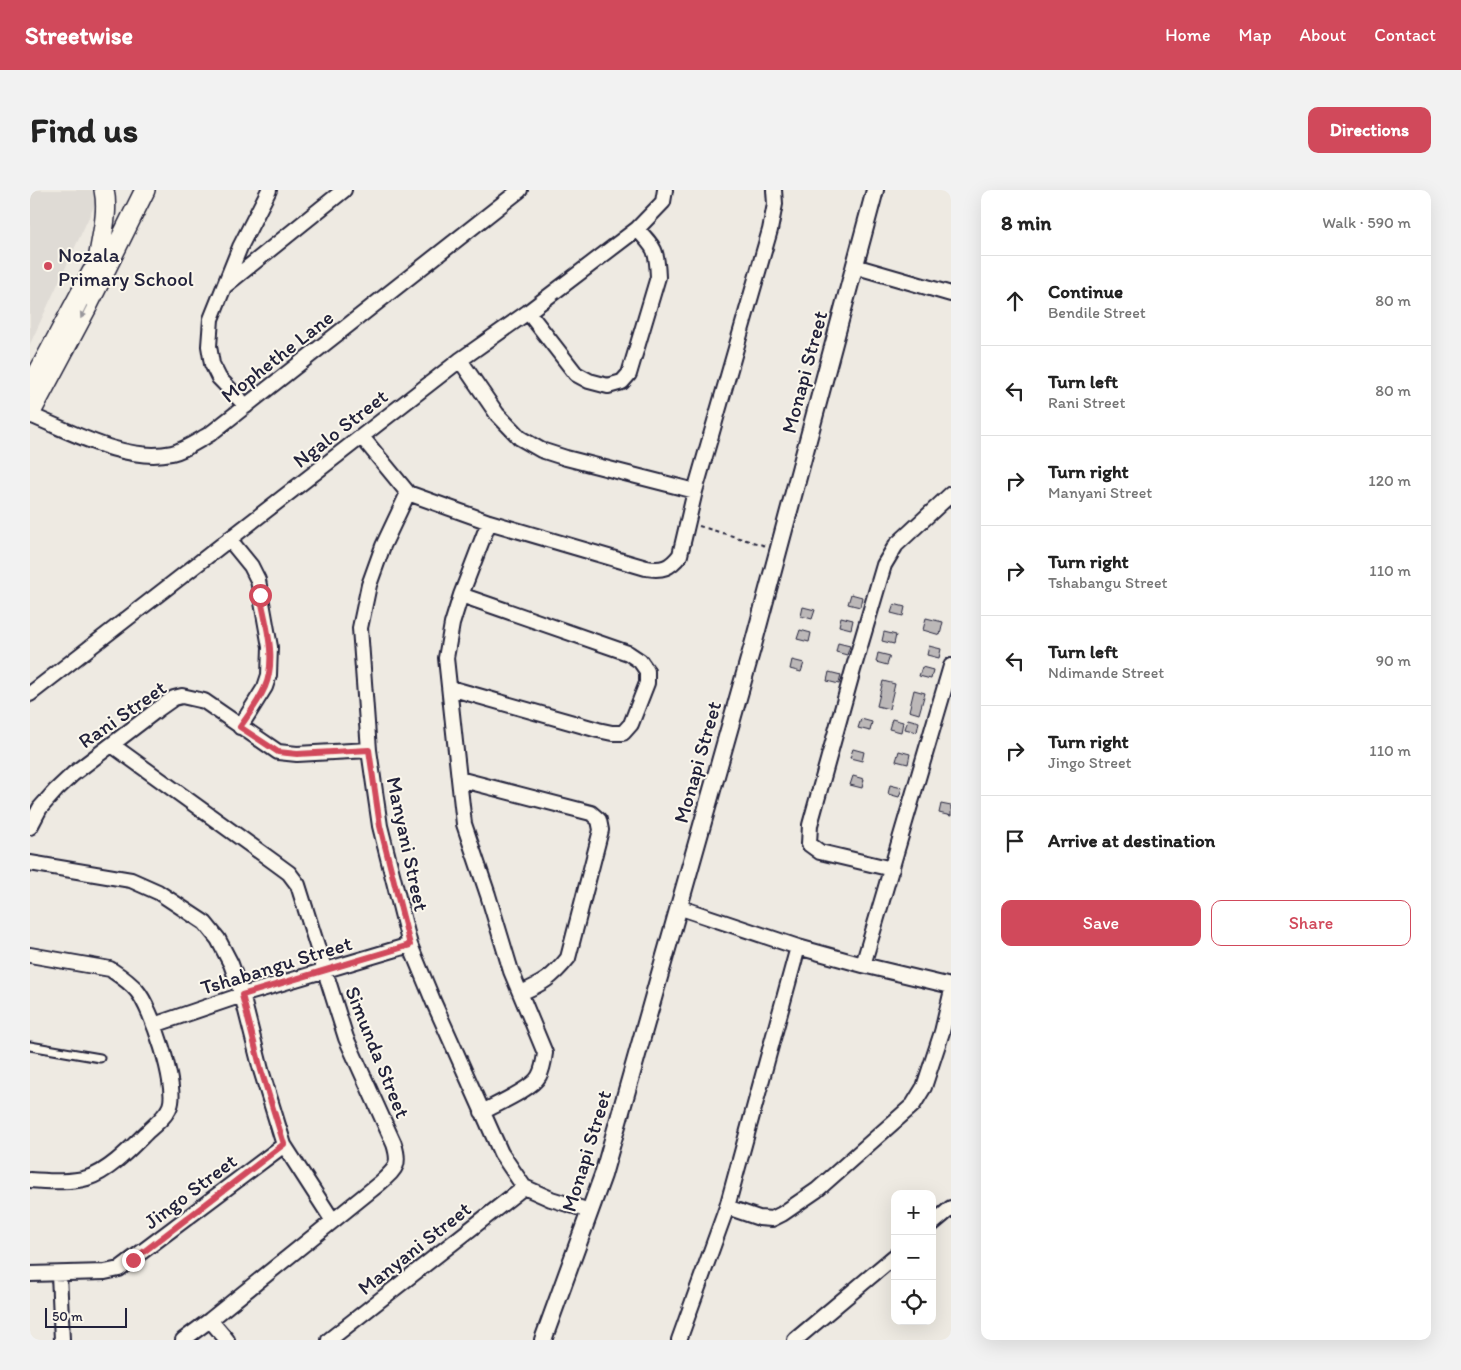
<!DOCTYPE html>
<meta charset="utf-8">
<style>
:root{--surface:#fff;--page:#f2f2f2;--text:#222;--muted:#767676;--line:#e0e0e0;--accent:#d1495b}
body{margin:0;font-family:Itim,sans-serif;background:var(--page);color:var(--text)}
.controls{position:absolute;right:15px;bottom:15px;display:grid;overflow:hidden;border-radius:10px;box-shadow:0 5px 20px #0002}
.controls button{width:45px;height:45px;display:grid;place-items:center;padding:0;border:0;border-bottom:1px solid var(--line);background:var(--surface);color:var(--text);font:25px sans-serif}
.scale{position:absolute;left:15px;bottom:12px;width:82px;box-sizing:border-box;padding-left:5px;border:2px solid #22223b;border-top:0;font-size:14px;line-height:18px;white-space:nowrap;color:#22223b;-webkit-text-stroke:4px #fbf7ec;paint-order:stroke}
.stop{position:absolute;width:15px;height:15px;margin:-11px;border:4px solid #d1495b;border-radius:50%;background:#fff}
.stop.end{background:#d1495b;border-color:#fff;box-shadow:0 1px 5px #0008}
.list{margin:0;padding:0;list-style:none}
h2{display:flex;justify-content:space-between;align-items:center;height:65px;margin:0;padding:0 20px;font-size:21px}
h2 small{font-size:16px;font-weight:400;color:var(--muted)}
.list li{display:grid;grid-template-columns:32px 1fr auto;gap:15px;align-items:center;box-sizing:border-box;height:90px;padding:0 20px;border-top:1px solid var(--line)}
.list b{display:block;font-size:19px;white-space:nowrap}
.list p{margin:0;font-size:16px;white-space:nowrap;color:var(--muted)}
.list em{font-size:16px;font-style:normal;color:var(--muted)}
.actions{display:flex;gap:10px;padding:15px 20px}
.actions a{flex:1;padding:11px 0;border:1px solid var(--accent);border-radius:10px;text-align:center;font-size:18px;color:var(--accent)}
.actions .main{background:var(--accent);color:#fff}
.icon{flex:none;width:28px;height:28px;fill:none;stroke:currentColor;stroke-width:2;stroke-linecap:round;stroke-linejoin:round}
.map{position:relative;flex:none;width:921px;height:1150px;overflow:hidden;border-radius:10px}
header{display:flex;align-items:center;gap:30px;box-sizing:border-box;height:70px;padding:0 25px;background:var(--accent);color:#fff}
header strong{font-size:24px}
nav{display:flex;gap:28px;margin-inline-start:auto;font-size:18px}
.intro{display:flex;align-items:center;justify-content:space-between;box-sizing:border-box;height:120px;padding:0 30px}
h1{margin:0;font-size:35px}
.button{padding:12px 22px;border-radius:10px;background:var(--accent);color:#fff;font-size:18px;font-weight:700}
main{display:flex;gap:30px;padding:0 30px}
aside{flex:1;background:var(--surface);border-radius:10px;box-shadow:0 5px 20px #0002}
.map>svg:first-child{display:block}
.built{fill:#dfdbd5}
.building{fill:#bcb8b8;stroke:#22223b}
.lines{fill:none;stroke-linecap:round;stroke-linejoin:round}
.service-casing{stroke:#22223b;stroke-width:11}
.minor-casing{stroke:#22223b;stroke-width:18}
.tertiary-casing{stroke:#22223b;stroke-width:20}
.secondary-casing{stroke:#22223b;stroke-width:22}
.path{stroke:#22223b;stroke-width:2;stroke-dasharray:4 4;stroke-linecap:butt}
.service{stroke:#fbf7ec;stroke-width:7}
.minor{stroke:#fbf7ec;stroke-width:14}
.tertiary{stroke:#fbf7ec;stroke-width:16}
.secondary{stroke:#fbf7ec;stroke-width:19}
.oneway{fill:#99979c}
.route{stroke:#d1495b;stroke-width:6}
.poi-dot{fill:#d1495b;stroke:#fbf7ec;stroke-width:2}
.labels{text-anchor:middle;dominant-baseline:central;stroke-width:4;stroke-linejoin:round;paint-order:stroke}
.poi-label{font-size:21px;fill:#22223b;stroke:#fbf7ec;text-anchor:start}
.street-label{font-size:21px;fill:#22223b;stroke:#fbf7ec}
</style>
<header>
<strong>Streetwise</strong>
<nav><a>Home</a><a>Map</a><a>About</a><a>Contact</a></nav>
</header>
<div class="intro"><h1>Find us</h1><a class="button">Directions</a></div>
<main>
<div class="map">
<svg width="921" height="1150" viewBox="0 0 921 1150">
<rect width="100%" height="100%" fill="#eeeae2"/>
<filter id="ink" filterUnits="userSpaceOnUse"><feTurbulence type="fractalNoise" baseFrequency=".02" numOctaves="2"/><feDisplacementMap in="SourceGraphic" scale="10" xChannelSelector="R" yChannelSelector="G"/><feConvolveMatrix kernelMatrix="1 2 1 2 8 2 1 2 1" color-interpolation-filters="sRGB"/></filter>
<g filter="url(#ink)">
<!-- built -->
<path class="built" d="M0,0H62L66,12L0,154Z"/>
<!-- building -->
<path class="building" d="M821,404L832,407L830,417L818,414Z
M864,414L875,417L873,426L861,423Z
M773,417L785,420L782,429L771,426Z
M811,427L823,430L821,439L809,436Z
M896,428L913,432L910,445L893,440Z
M770,440L781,443L779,452L767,449Z
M854,442L866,445L864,454L852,451Z
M808,453L820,456L817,465L806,462Z
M899,456L911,459L909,468L897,465Z
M848,463L860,466L857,475L846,472Z
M762,470L774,473L771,482L760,479Z
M892,477L903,480L901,489L889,486Z
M799,482L811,485L809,494L797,491Z
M853,491L865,494L859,519L847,516Z
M884,500L895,503L889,524L879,521Z
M831,529L842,532L840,541L828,538Z
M862,529L873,532L871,542L859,539Z
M878,529L889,532L887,542L875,539Z
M823,559L834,562L832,571L820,568Z
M869,561L880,564L878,574L866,571Z
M823,586L834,589L832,598L820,595Z
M860,595L872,598L869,607L858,604Z
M911,614L921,616V626L909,623Z"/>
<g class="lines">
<!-- service casing -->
<g class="service-casing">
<path id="service" d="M0,856L70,868"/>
</g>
<!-- minor casing -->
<g class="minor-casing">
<path id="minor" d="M824,76L921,104
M196,95L314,0
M498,122L546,184L559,191L578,196L592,192L599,184L628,87C627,60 625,58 607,39
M430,170L467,224L490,248L511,260L536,268L665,301
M216,216L189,188L182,174L179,156L181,129L210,57L239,0
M0,225C42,242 96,273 142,263C155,260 169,250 180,244L490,0
M332,247L378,303L459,332L616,378C632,381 640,378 650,365L665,301L740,40L745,14L744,0
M378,303L353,356L339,395L330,438L339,560L350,636L380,755L404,813L471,963L494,997L521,1009L560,1021
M199,349L221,376L228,390L240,457L239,485L235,497L210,537
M420,498L568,540L582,543H593L601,534L617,493V481L610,471L598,463L431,405
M0,504L430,170L498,122L607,39L633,12L635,0
M82,555L244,672L259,683L268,695L316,848L364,954C371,976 365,979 350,993L180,1130L153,1150
M429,589L561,623L569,630L571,640L538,768C522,788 513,793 491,803
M0,637L10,618L26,600L43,584L127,520L144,508L152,506L174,511L248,562L267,564L339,560
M0,673L101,690L128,702L175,733L188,749L201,774L212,805L231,880L254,955L303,1031
M862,679L790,662L779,654L780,635L823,480L854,375L866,355L921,304
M648,717L768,757L833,775L921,796
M0,765L80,779C89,785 100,792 107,801C121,817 148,896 140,916C136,927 123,936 115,944C100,959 78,982 57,988C39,993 19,991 0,990
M833,775L921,476
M124,835L212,805L380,755
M452,922C465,915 502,899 509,886C513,879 514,871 515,863L481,781L458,705L434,634L429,589L416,468L422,434L431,405L459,332
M697,1017L729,1028L742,1029L752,1024L787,1000L883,915L894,897L912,842L921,804
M902,1034L921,1018
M0,1084L75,1082L89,1079L254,955
M29,1084L32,1150
M180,1130L197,1150
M299,1150L494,997
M649,1150L697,1017L768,757
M765,1150L865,1066"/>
</g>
<!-- tertiary casing -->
<g class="tertiary-casing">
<path id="tertiary" d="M513,1150L573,985L723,455L845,0"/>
</g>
<!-- secondary casing -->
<g class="secondary-casing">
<path id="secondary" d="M68,71C71,48 79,23 74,0
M0,198L62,82
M0,224L56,119L115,0"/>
</g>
<!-- path -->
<path class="path" d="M669,336L736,356"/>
<!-- service -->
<use href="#service" class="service"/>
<!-- minor -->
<use href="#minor" class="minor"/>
<!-- tertiary -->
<use href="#tertiary" class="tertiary"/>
<!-- secondary -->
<use href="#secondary" class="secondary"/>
</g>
<!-- one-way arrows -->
<defs><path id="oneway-solid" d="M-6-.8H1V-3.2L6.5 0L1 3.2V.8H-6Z" transform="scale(1.25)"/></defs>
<use class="oneway" href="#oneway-solid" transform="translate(54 122) rotate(117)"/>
</g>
<g class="lines" filter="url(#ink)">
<!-- route -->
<path class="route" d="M103,1070L254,954L231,880L212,805L380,755L350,636L339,560L267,564L248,562L210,537C219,524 229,511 235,497C247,469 236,434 230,405"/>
</g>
<!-- markers -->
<circle class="poi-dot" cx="18" cy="76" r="5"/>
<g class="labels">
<!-- poi labels -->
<g class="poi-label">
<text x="28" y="64">Nozala<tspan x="28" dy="24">Primary School</tspan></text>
</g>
<!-- street labels -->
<g class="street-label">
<text transform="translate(247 166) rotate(-38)">Mophethe Lane</text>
<text transform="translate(774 182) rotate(-75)">Monapi Street</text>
<text transform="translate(310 238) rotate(-38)">Ngalo Street</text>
<text transform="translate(92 524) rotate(-35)">Rani Street</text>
<text transform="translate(667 572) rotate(-74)">Monapi Street</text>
<text transform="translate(378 654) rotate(78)">Manyani Street</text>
<text transform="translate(246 775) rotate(-17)">Tshabangu Street</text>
<text transform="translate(348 862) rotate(68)">Simunda Street</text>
<text transform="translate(556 961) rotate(-73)">Monapi Street</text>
<text transform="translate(160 1001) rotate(-37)">Jingo Street</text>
<text transform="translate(384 1058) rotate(-38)">Manyani Street</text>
</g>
</g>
</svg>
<div class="controls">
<button>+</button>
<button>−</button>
<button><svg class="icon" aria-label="locate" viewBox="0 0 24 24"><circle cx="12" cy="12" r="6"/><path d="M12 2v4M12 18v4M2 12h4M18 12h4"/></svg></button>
</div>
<div class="scale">50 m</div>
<div class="stop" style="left:230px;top:405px"></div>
<div class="stop end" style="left:103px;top:1070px"></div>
</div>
<aside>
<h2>8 min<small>Walk · 590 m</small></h2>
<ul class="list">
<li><svg class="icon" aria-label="ahead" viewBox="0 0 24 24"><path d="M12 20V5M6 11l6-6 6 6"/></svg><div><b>Continue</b><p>Bendile Street</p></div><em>80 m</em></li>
<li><svg class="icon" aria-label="left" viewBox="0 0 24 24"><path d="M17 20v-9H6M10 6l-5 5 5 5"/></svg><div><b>Turn left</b><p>Rani Street</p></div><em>80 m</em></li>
<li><svg class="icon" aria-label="right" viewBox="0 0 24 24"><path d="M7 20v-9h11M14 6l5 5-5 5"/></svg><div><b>Turn right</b><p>Manyani Street</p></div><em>120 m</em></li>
<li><svg class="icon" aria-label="right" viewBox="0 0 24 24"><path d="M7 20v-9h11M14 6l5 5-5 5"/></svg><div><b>Turn right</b><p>Tshabangu Street</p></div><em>110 m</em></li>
<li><svg class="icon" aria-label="left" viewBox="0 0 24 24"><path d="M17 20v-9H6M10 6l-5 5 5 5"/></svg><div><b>Turn left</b><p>Ndimande Street</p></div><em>90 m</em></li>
<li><svg class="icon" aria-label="right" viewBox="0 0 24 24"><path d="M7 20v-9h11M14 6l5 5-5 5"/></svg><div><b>Turn right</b><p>Jingo Street</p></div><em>110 m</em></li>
<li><svg class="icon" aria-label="arrive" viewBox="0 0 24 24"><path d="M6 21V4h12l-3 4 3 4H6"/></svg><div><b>Arrive at destination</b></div></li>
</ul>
<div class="actions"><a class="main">Save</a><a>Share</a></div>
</aside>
</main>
